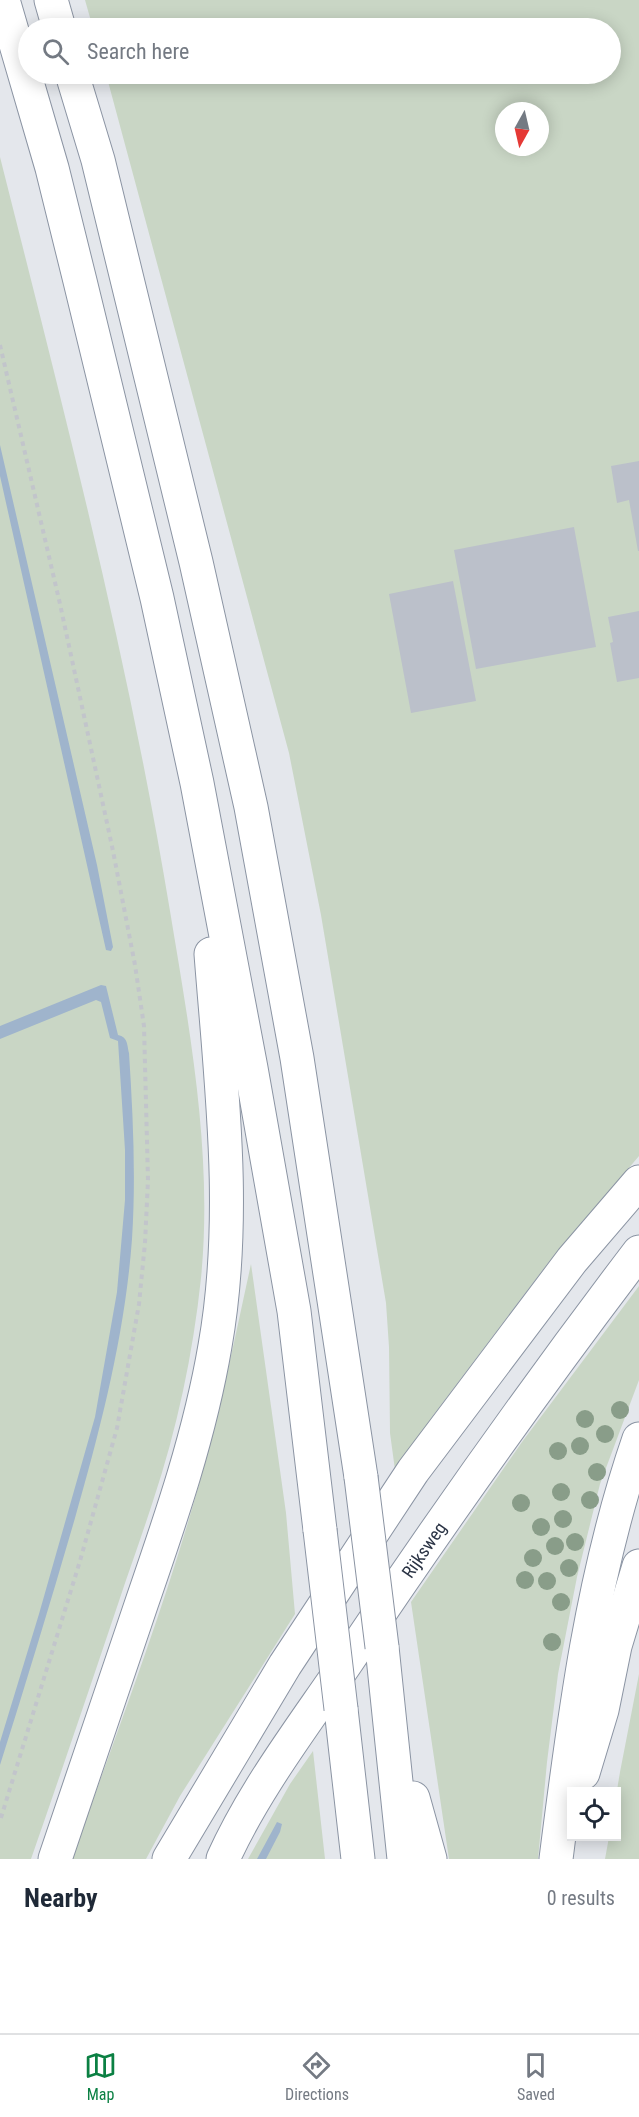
<!DOCTYPE html>
<style>
:root{--surface:#fff;--page:#f6f6f7;--text:#1f2937;--muted:#747a83;--line:#e0e1e3;--accent:#0b8043}
body{margin:0;font-family:"Roboto Condensed",sans-serif;background:var(--page);color:var(--text)}
.controls{position:absolute;right:18px;bottom:18px;display:grid;overflow:hidden;border-radius:0px;box-shadow:0 3px 15px #0003}
.controls button{width:54px;height:54px;display:grid;place-items:center;padding:0;border:0;border-bottom:2px solid var(--line);background:var(--surface);color:var(--text);font:30px sans-serif}
.compass{position:absolute;left:495px;top:102px;width:54px;height:54px;border-radius:50%;background:var(--surface);box-shadow:0 3px 15px #0003;rotate:188deg}
.list{margin:0;padding:0;list-style:none}
h2{display:flex;justify-content:space-between;align-items:center;height:78px;margin:0;padding:0 24px;font-size:26px}
h2 small{font-size:20px;font-weight:400;color:var(--muted)}
.icon{flex:none;width:33px;height:33px;fill:none;stroke:currentColor;stroke-width:2;stroke-linecap:round;stroke-linejoin:round}
.map{position:relative;flex:none;width:639px;height:1859px;overflow:hidden}
.search{position:absolute;background:var(--surface);box-shadow:0 3px 15px #0003;left:18px;right:18px;top:18px;height:66px;display:flex;align-items:center;gap:15px;box-sizing:border-box;padding:0 21px;border-radius:33px;color:var(--muted);font-size:22px}
.sheet{height:174px;background:var(--surface)}
nav{display:flex;justify-content:space-around;align-items:center;box-sizing:border-box;height:84px;border-top:2px solid var(--line);background:var(--surface);font-size:16px;color:var(--muted)}
nav a{display:grid;justify-items:center;gap:3px}
nav .on{color:var(--accent)}
.map>svg:first-child{display:block}
.green{fill:#c9d6c5;fill-rule:evenodd}
.water{fill:#9fb4cc}
.building{fill:#bbc0ca}
.lines{fill:none;stroke-linecap:round;stroke-linejoin:round}
.highway-casing{stroke:#8b94a3;stroke-width:35}
.path{stroke:#c2c5cb;stroke-width:4;stroke-dasharray:4.5 4.5;stroke-linecap:butt}
.highway{stroke:#fff;stroke-width:33}
.highway-bridge-casing{stroke:#8b94a3;stroke-width:35;stroke-linecap:butt}
.highway-bridge{stroke:#fff;stroke-width:33}
.tree{fill:#899d89}
.labels{text-anchor:middle;dominant-baseline:central;stroke-width:4.5;stroke-linejoin:round;paint-order:stroke}
.street-label{font-size:18px;fill:#2b3445;stroke:#f4f6f9}
</style>
<div class="map">
<svg width="639" height="1859" viewBox="0 0 639 1859">
<rect width="100%" height="100%" fill="#e4e7ec"/>
<!-- green -->
<path class="green" d="M85,0H639V1156L548,1263L435,1413L395,1470L390,1433L389,1347L386,1303L321,915L289,753L106,74H610V28H93ZM504,111H540V147H504Z
M0,157C63,407 128,656 170,911C190,1032 213,1156 201,1278C193,1354 177,1429 153,1501C142,1535 130,1568 119,1601C90,1687 61,1773 31,1859H0Z
M251,1264L286,1513L295,1614L180,1796L146,1859H72C119,1725 171,1592 207,1455C224,1392 237,1328 251,1264Z
M639,1286V1380L600,1484L577,1577L558,1674L547,1762L538,1859H449L411,1602L522,1442Z
M639,1674V1859H605L609,1837L616,1836V1796L620,1772Z
M313,1751L325,1859H248L290,1784Z"/>
<!-- water -->
<path class="water" d="M0,445L97,865L113,947L111,951L106,950L0,476Z
M101,985L106,986L118,1035C128,1037 127,1045 129,1053C133,1115 136,1177 132,1239C125,1334 101,1427 75,1518C51,1601 26,1683 0,1765V1742L39,1614L95,1417L117,1292L125,1200V1150L118,1041L110,1038L101,1002L96,1000L0,1039V1026Z
M277,1822L282,1824L280,1832L266,1859H257Z"/>
<!-- building -->
<path class="building" d="M639,461V551H638L629,500L617,503L611,466Z
M574,527L596,647L476,669L454,550Z
M453,581L476,701L411,713L389,594Z
M639,611V678L617,682L610,643L613,642L608,617Z"/>
<g class="lines">
<!-- highway casing -->
<g class="highway-casing">
<g id="highway">
<path d="M3,0L52,168L80,281L157,598L197,783L251,1068L294,1311L320,1530"/>
<path d="M51,0L59,28"/>
<path d="M72,74L98,160L196,562L251,807L297,1058L361,1477"/>
<path d="M382,1647L404,1859"/>
<path d="M341,1709L358,1859"/>
<path d="M583,1773L602,1710L615,1646L639,1566"/>
<path d="M413,1798L430,1859"/>
<path d="M55,1859C84,1773 113,1688 142,1602C171,1518 200,1434 215,1346C238,1216 221,1084 211,954"/>
<path d="M169,1859L285,1665L413,1471L572,1260L639,1182"/>
<path id="s1" d="M223,1859C254,1790 304,1725 346,1663C440,1523 537,1386 639,1252"/>
<path d="M556,1859C574,1717 592,1575 639,1439"/>
</g>
</g>
<!-- path -->
<path class="path" d="M0,345L60,604L113,851L135,965L144,1026L148,1180L145,1243L139,1304L117,1428L80,1561L0,1821"/>
<!-- highway -->
<use href="#highway" class="highway"/>
<!-- highway-bridge casing -->
<g class="highway-bridge-casing">
<path id="highway-bridge" d="M361,1477L382,1647
M320,1530L341,1709"/>
</g>
<!-- highway-bridge -->
<use href="#highway-bridge" class="highway-bridge"/>
</g>
<!-- trees -->
<g class="tree">
<circle cx="620" cy="1410" r="9"/>
<circle cx="585" cy="1419" r="9"/>
<circle cx="605" cy="1434" r="9"/>
<circle cx="580" cy="1446" r="9"/>
<circle cx="558" cy="1451" r="9"/>
<circle cx="597" cy="1472" r="9"/>
<circle cx="561" cy="1492" r="9"/>
<circle cx="590" cy="1500" r="9"/>
<circle cx="521" cy="1503" r="9"/>
<circle cx="563" cy="1519" r="9"/>
<circle cx="541" cy="1527" r="9"/>
<circle cx="575" cy="1542" r="9"/>
<circle cx="555" cy="1546" r="9"/>
<circle cx="533" cy="1558" r="9"/>
<circle cx="569" cy="1568" r="9"/>
<circle cx="525" cy="1580" r="9"/>
<circle cx="547" cy="1581" r="9"/>
<circle cx="561" cy="1602" r="9"/>
<circle cx="552" cy="1642" r="9"/>
</g>
<g class="labels">
<!-- street labels -->
<g class="street-label">
<text stroke="none"><textPath href="#s1" startOffset="369">Rijksweg</textPath></text>
</g>
</g>
</svg>
<div class="controls">
<button><svg class="icon" aria-label="locate" viewBox="0 0 24 24"><circle cx="12" cy="12" r="6"/><path d="M12 2v4M12 18v4M2 12h4M18 12h4"/></svg></button>
</div>
<svg class="compass" viewBox="-18 -18 36 36"><path d="M0-13l5 13h-10z" fill="#e53935"/><path d="M0 13l5-13h-10z" fill="#747a83"/></svg>
<div class="search"><svg class="icon" aria-label="search" viewBox="0 0 24 24"><circle cx="10" cy="10" r="6"/><path d="M15 15l6 6"/></svg>Search here</div>
</div>
<section class="sheet">
<h2>Nearby<small>0 results</small></h2>
<ul class="list">
</ul>
</section>
<nav>
<a class="on"><svg class="icon" aria-label="map" viewBox="0 0 24 24"><path d="M3 6l6-2 6 2 6-2v14l-6 2-6-2-6 2zM9 4v14M15 6v14"/></svg>Map</a>
<a><svg class="icon" aria-label="directions" viewBox="0 0 24 24"><path d="M12 3l9 9-9 9-9-9zM9 14v-3h6M13 9l2 2-2 2"/></svg>Directions</a>
<a><svg class="icon" aria-label="saved" viewBox="0 0 24 24"><path d="M7 4h10v16l-5-4-5 4z"/></svg>Saved</a>
</nav>
